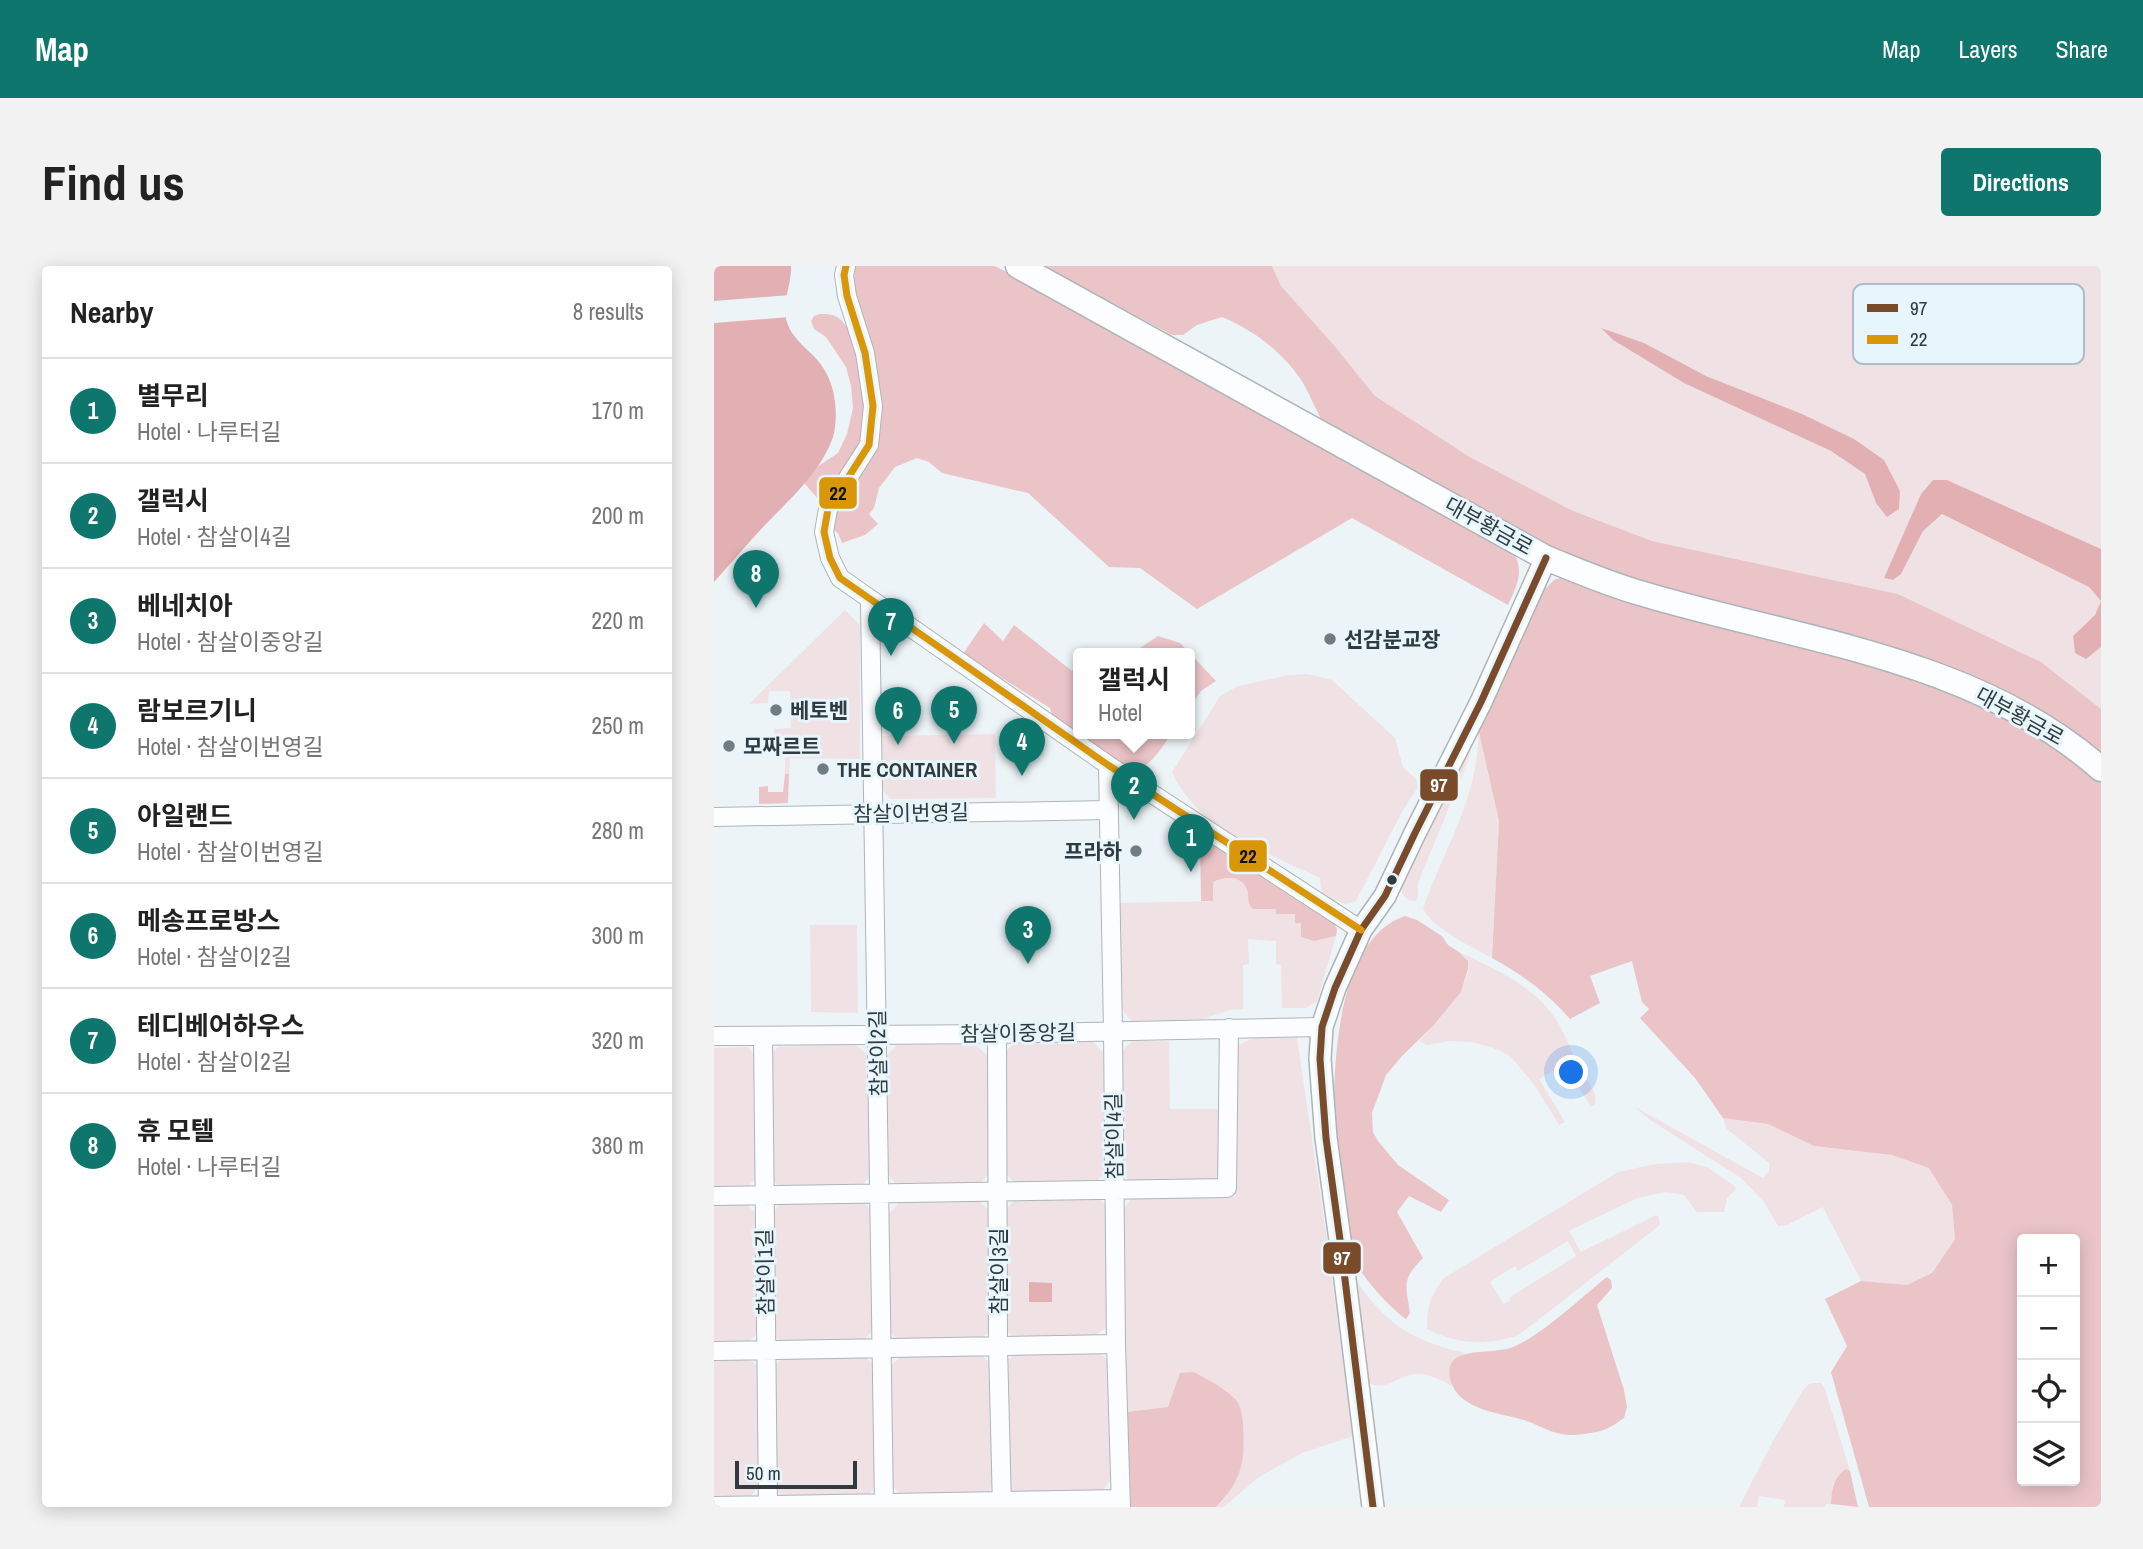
<!DOCTYPE html>
<meta charset="utf-8">
<style>
:root{--surface:#fff;--page:#f2f2f2;--text:#222;--muted:#767676;--line:#e0e0e0;--accent:#0f766e}
body{margin:0;font-family:"Archivo Narrow","Noto Sans KR",sans-serif;background:var(--page);color:var(--text)}
.controls{position:absolute;right:21px;bottom:21px;display:grid;overflow:hidden;border-radius:7px;box-shadow:0 4px 18px #0003}
.controls button{width:63px;height:63px;display:grid;place-items:center;padding:0;border:0;border-bottom:2px solid var(--line);background:var(--surface);color:var(--text);font:35px sans-serif}
.scale{position:absolute;left:21px;bottom:18px;width:122px;box-sizing:border-box;padding-left:7px;border:4px solid #303a3f;border-top:0;font-size:19px;line-height:24px;white-space:nowrap;color:#303a3f;-webkit-text-stroke:5px #e7f5fd;paint-order:stroke}
.you{position:absolute;left:858px;top:807px;width:24px;height:24px;margin:-18px;border:5px solid #fff;border-radius:50%;background:#1a73e8;box-shadow:0 0 0 10px #1a73e833}
.badge{display:grid;place-items:center;width:46px;height:46px;border-radius:50%;background:var(--accent);color:#fff;font-size:23px;font-weight:700}
.pin{position:absolute;translate:-50% -58px;filter:drop-shadow(0 2px 4px #0008)}
.pin::after{content:'';position:absolute;top:37px;width:24px;height:21px;background:inherit;clip-path:polygon(0 0,100% 0,50% 100%)}
.popup{position:absolute;left:359px;top:382px;width:122px;height:91px;box-sizing:border-box;display:grid;place-content:center;border-radius:7px;background:var(--surface);filter:drop-shadow(0 2px 5px #0005);font-size:23px;white-space:nowrap;color:var(--muted)}
.popup b{font-size:26px;color:var(--text)}
.popup::after{content:'';position:absolute;left:50%;top:100%;margin-left:-14px;border:14px solid transparent;border-top-color:var(--surface)}
.list{margin:0;padding:0;list-style:none}
h2{display:flex;justify-content:space-between;align-items:center;height:91px;margin:0;padding:0 28px;font-size:30px}
h2 small{font-size:23px;font-weight:400;color:var(--muted)}
.list li{display:grid;grid-template-columns:46px 1fr auto;gap:21px;align-items:center;box-sizing:border-box;height:105px;padding:0 28px;border-top:2px solid var(--line)}
.list b{display:block;font-size:26px;white-space:nowrap}
.list p{margin:0;font-size:23px;white-space:nowrap;color:var(--muted)}
.list em{font-size:23px;font-style:normal;color:var(--muted)}
.icon{flex:none;width:38px;height:38px;fill:none;stroke:currentColor;stroke-width:2;stroke-linecap:round;stroke-linejoin:round}
.map{position:relative;flex:none;width:1387px;height:1241px;overflow:hidden;border-radius:7px}
header{display:flex;align-items:center;gap:42px;box-sizing:border-box;height:98px;padding:0 35px;background:var(--accent);color:#fff}
header strong{font-size:33px}
nav{display:flex;gap:38px;margin-inline-start:auto;font-size:24px}
.intro{display:flex;align-items:center;justify-content:space-between;box-sizing:border-box;height:168px;padding:0 42px}
h1{margin:0;font-size:49px}
.button{padding:18px 32px;border-radius:7px;background:var(--accent);color:#fff;font-size:24px;font-weight:700}
main{display:flex;gap:42px;padding:0 42px}
aside{flex:1;background:var(--surface);border-radius:7px;box-shadow:0 4px 18px #0003}
.map>svg:first-child{display:block}
.green{fill:#f0e2e4;fill-rule:evenodd}
.forest{fill:#ebc4c8;fill-rule:evenodd}
.water{fill:#e2afb2}
.pier{fill:#ecf4f8}
.lines{fill:none;stroke-linecap:round;stroke-linejoin:round}
.minor-casing{stroke:#adb5b9;stroke-width:20}
.tertiary-casing{stroke:#adb5b9;stroke-width:24}
.secondary-casing{stroke:#adb5b9;stroke-width:27}
.minor{stroke:#fcfdfe;stroke-width:18}
.tertiary{stroke:#fcfdfe;stroke-width:21}
.secondary{stroke:#fcfdfe;stroke-width:24}
.bus-1-casing{stroke:#e7f5fd;stroke-width:12}
.bus-2-casing{stroke:#e7f5fd;stroke-width:12}
.bus-1{stroke:#7a4b2a;stroke-width:7}
.bus-2{stroke:#d99609;stroke-width:7}
.poi-dot{fill:#727b80;stroke:#e7f5fd;stroke-width:2.5}
.bus-dot{fill:#303a3f;stroke:#e7f5fd;stroke-width:2.5}
.labels{text-anchor:middle;dominant-baseline:central;stroke-width:6;stroke-linejoin:round;paint-order:stroke}
.street-label{font-size:21px;fill:#303a3f;stroke:#e7f5fd}
.poi-label{font-size:21px;font-weight:bold;fill:#303a3f;stroke:#e7f5fd;text-anchor:start}
.key{fill:#e7f5fd;stroke:#b0bdc4;stroke-width:2}
.key-label{font-size:19px;fill:#303a3f}
.line-badge{stroke:#e7f5fd;stroke-width:2.5}
.badge-label{font-size:19px;text-anchor:middle;font-weight:bold;fill:#fff}
.pale-badge-label{font-size:19px;text-anchor:middle;font-weight:bold;fill:#111}
</style>
<header>
<strong>Map</strong>
<nav><a>Map</a><a>Layers</a><a>Share</a></nav>
</header>
<div class="intro"><h1>Find us</h1><a class="button">Directions</a></div>
<main>
<aside>
<h2>Nearby<small>8 results</small></h2>
<ul class="list">
<li><span class="badge">1</span><div><b>별무리</b><p>Hotel · 나루터길</p></div><em>170 m</em></li>
<li><span class="badge">2</span><div><b>갤럭시</b><p>Hotel · 참살이4길</p></div><em>200 m</em></li>
<li><span class="badge">3</span><div><b>베네치아</b><p>Hotel · 참살이중앙길</p></div><em>220 m</em></li>
<li><span class="badge">4</span><div><b>람보르기니</b><p>Hotel · 참살이번영길</p></div><em>250 m</em></li>
<li><span class="badge">5</span><div><b>아일랜드</b><p>Hotel · 참살이번영길</p></div><em>280 m</em></li>
<li><span class="badge">6</span><div><b>메송프로방스</b><p>Hotel · 참살이2길</p></div><em>300 m</em></li>
<li><span class="badge">7</span><div><b>테디베어하우스</b><p>Hotel · 참살이2길</p></div><em>320 m</em></li>
<li><span class="badge">8</span><div><b>휴 모텔</b><p>Hotel · 나루터길</p></div><em>380 m</em></li>
</ul>
</aside>
<div class="map">
<svg width="1387" height="1241" viewBox="0 0 1387 1241">
<rect width="100%" height="100%" fill="#ecf4f8"/>
<!-- green -->
<path class="green" d="M558,0H1387V283L1233,214H1219L1207,228L1170,312L1179,314L1187,308L1209,265L1228,248L1375,321L1387,335L1381,349L1359,370L1361,387L1372,392L1387,381V443L1327,396L1184,328L938,275L857,244L756,191L661,130L619,78L567,20ZM888,64L930,77L992,110L1088,148L1177,210L1186,225L1162,237L1151,208L1117,185L970,117L899,74Z
M131,344L145,358L146,365V493L76,492L75,508H71V480L60,479V463L77,462L76,425H55L54,437L35,438Z
M593,408L618,414L681,472L689,501L702,513L704,521L688,546L642,635L632,638L611,632L607,623L606,612C556,589 480,560 458,506L506,430L524,420L575,409Z
M764,462L785,555L778,692C761,683 715,660 709,642C730,583 767,527 764,462Z
M281,468L282,532L176,533L168,523L167,470Z
M755,484L756,487L750,505L704,617V631L702,635L695,634L688,628V620Z
M499,579L620,657L623,663L622,670L603,735L592,742H568L567,699L562,698V675L534,673L535,698L529,699V743L515,744L484,755L418,756L407,742L405,637L499,635Z
M96,659H143L144,747L97,746Z
M745,686C781,703 821,720 843,755C850,766 854,778 860,790C867,803 874,815 881,828V839L877,841L850,798L825,813L851,856L845,859L819,817L796,790L777,781L757,776L737,775L713,779L705,775C718,761 763,715 753,695C752,691 748,689 745,686Z
M540,772H583L611,960L639,1170L588,1187L545,1211L510,1241H502L512,1230L523,1135L500,1118L480,1106L454,1141L412,1146L409,943L417,933L521,931L523,841L520,786L524,779Z
M378,775L389,786L392,906L381,916L301,917L292,908L290,787L299,778Z
M418,775H455L456,843H509L510,903L500,915L418,917L407,905L406,787Z
M261,778L274,790L275,907L265,919H183L174,909L172,790L183,779Z
M102,779H142L153,788L158,908L147,920L65,921L56,910L54,791L64,781Z
M34,781L42,792V912L31,923H0V782Z
M921,841L1049,912L1055,905V897L1012,862L1009,852L1054,858L1100,880L1178,889L1216,902L1238,939L1241,973L1218,1007L1193,1019L1147,1015L1109,941L1073,959L1064,960L1050,936L1027,912L936,854Z
M974,896L993,901L1023,922L1013,932L1010,946H983L970,929L952,926L923,932L855,965L867,986L942,949L945,951L946,959L805,1069C770,1080 747,1079 713,1063C713,1040 716,1030 730,1012L904,906L941,898ZM854,975L862,990L796,1031V1034L790,1038L776,1016L801,1000L804,1005Z
M384,932L393,940L392,1062L379,1071L301,1074L292,1063L290,945L301,934Z
M30,935L42,948L43,1068L30,1079H0V936Z
M147,935L160,946L158,1065L151,1073L68,1077L58,1066L57,948L67,937Z
M265,935L277,946L276,1065L264,1074L185,1075L176,1066L175,948L185,937Z
M640,1012C673,1058 695,1074 751,1087C737,1095 734,1105 738,1120C726,1113 709,1105 695,1109C680,1114 668,1126 652,1115Z
M385,1087L395,1095L396,1215L387,1226L302,1229L293,1218L290,1098L300,1088Z
M266,1088L277,1098L282,1217L271,1230H188L177,1218L176,1100L187,1091Z
M33,1091L43,1100L44,1221L35,1233L0,1232V1092Z
M151,1091L161,1100L162,1219L153,1231L69,1232L59,1222L58,1102L69,1092Z
M1100,1117H1107L1111,1123L1136,1205L1132,1203L1119,1218L1117,1238H1112L1111,1241H1070L1071,1234L1045,1230L1043,1241H1025L1060,1173L1089,1124L1095,1118Z"/>
<!-- forest -->
<path class="forest" d="M141,0H281L362,41L794,278C812,302 805,315 794,339L638,252L483,343L426,302L395,301L314,227L228,207L215,196L203,192L181,201L165,222L160,242L155,248L164,258L151,269L128,277L124,267L118,263L119,244L159,183L139,28Z
M328,0H558L567,20L619,78L661,130L756,191L857,244L938,275L1184,328L1327,396L1387,443V492L1327,448L943,325L848,288L609,157C602,144 596,129 589,117C571,88 540,64 508,51L483,59L469,69H458Z
M106,48C114,48 120,48 126,53C146,70 154,142 148,167C143,192 123,215 106,235L90,217L100,203L124,187L133,168L139,142L137,120L132,101L112,71L100,63L97,55L100,50Z
M854,309L1219,416L1309,457L1387,512V1241H1155L1117,1106L1133,1080L1111,1033L1147,1015L1193,1019L1218,1007L1241,973L1238,939L1215,902L1178,889L1100,880L1054,858L1009,852L981,812L926,752L935,743L928,736L918,695L876,710L886,737L856,753C832,726 810,710 778,692L785,555L764,462L828,326L840,314ZM1308,973H1361V1215H1308Z
M270,357L289,375L300,359L358,405L364,398V468H457C445,486 436,502 414,507L340,457L336,442L249,388Z
M444,370L466,377L502,415L487,425L476,441V388H417Z
M71,508H75L74,537L45,538V521L54,520V526H69Z
M486,571L620,657L623,663L622,670L600,675L587,671V657H581V648H562V643H539C533,637 535,635 534,627C530,609 512,609 499,616V635H487Z
M691,650L703,654L728,670L734,679L745,686L754,695V703L747,726L719,760L688,790L672,809L658,847L659,866L664,875L684,899L735,934L727,946L695,930L683,946L709,992C687,1014 692,1019 696,1047L692,1053C673,1040 639,1001 633,979C629,964 629,946 627,931C625,911 621,892 620,872C619,810 619,674 691,650Z
M893,1011L897,1014L898,1022L883,1039L910,1124L913,1141L910,1152C905,1155 898,1161 892,1163C882,1167 865,1169 855,1169C838,1168 825,1159 810,1154C786,1147 746,1144 737,1116C735,1109 734,1102 738,1096C748,1082 782,1088 799,1081C830,1068 866,1032 893,1011Z
M480,1106C494,1114 511,1122 522,1134C527,1140 529,1152 529,1160C531,1197 528,1214 502,1241H417L412,1146L454,1141L466,1107Z
M1132,1203L1136,1205L1144,1241L1117,1238C1118,1223 1119,1212 1132,1203Z"/>
<!-- water -->
<path class="water" d="M0,0H77C78,17 68,36 72,53C79,80 104,85 115,113C122,128 124,154 119,171C107,206 75,234 50,260C33,278 17,297 0,316Z
M887,62L930,77L992,110L1088,148L1140,173L1170,194L1186,225L1185,243L1173,251L1162,237L1151,208L1117,185L970,117L899,74Z
M1219,214H1233L1387,283V335L1375,321L1228,248L1209,265L1187,308L1179,314L1170,312L1207,228Z
M1387,335V381L1372,393L1361,387L1359,370L1381,349Z
M315,1016L338,1017V1036H315Z"/>
<!-- pier -->
<path class="pier" d="M76,29L75,51L0,57V35Z"/>
<g class="lines">
<!-- minor casing -->
<g class="minor-casing">
<path id="minor" d="M132,0L130,9L133,30L151,87L159,140L155,179L114,243L110,266L116,292L126,312L394,499L647,664
M156,334L170,1241
M394,499L399,765L402,1078L407,1241
M0,551L394,544
M283,768L284,1080L288,1241
M0,770L283,768L608,761
M49,770L54,1241
M0,930L513,922L515,762
M0,1085L402,1078
M0,1240L406,1233"/>
</g>
<!-- tertiary casing -->
<g class="tertiary-casing">
<path id="tertiary" d="M659,1241L627,981L612,872L606,793L608,761L621,722L647,664L671,630L701,567L767,436L832,292"/>
</g>
<!-- secondary casing -->
<g class="secondary-casing">
<path id="secondary" d="M304,0L832,292C862,304 894,318 926,327C1082,374 1260,391 1387,503"/>
</g>
<!-- minor -->
<use href="#minor" class="minor"/>
<!-- tertiary -->
<use href="#tertiary" class="tertiary"/>
<!-- secondary -->
<use href="#secondary" class="secondary"/>
<!-- bus-1 casing -->
<g class="bus-1-casing">
<path id="bus-1" d="M659,1241L627,981L612,872L606,793L608,761L621,722L647,664L671,630L701,567L767,436L832,292"/>
</g>
<!-- bus-2 casing -->
<g class="bus-2-casing">
<path id="bus-2" d="M132,0L130,9L133,30L151,87L159,140L155,179L114,243L110,266L116,292L126,312L394,499L647,664"/>
</g>
<!-- bus-1 -->
<use href="#bus-1" class="bus-1"/>
<!-- bus-2 -->
<use href="#bus-2" class="bus-2"/>
</g>
<!-- markers -->
<g class="poi-dot">
<circle cx="616" cy="373" r="7"/>
<circle cx="62" cy="444" r="7"/>
<circle cx="15" cy="480" r="7"/>
<circle cx="109" cy="503" r="7"/>
<circle cx="422" cy="585" r="7"/>
</g>
<circle class="bus-dot" cx="678" cy="614" r="6"/>
<g class="labels">
<!-- street labels -->
<g class="street-label">
<text transform="translate(775 260) rotate(29)">대부황금로</text>
<text transform="translate(1306 450) rotate(29)">대부황금로</text>
<text transform="translate(197 547) rotate(-1)">참살이번영길</text>
<text transform="translate(304 767) rotate(-1)">참살이중앙길</text>
<text transform="translate(164 787) rotate(-91)">참살이2길</text>
<text transform="translate(400 870) rotate(-91)">참살이4길</text>
<text transform="translate(284 1005) rotate(-90)">참살이3길</text>
<text transform="translate(51 1006) rotate(-91)">참살이1길</text>
</g>
<!-- poi labels -->
<g class="poi-label">
<text x="630" y="373">선감분교장</text>
<text x="76" y="444">베토벤</text>
<text x="29" y="480">모짜르트</text>
<text x="123" y="503">THE CONTAINER</text>
<text x="408" y="585" text-anchor="end">프라하</text>
</g>
</g>
<!-- legend -->
<rect x="1139" y="18" width="231" height="80" rx="10" class="key"/>
<rect x="1153" y="38" width="31" height="8" fill="#7a4b2a"/>
<rect x="1153" y="69" width="31" height="9" fill="#d99609"/>
<g class="key-label">
<text x="1196" y="49">97</text>
<text x="1196" y="80">22</text>
</g>
<g class="line-badge">
<rect x="104" y="210" width="40" height="34" rx="7" fill="#d99609"/>
<rect x="705" y="502" width="40" height="34" rx="7" fill="#7a4b2a"/>
<rect x="514" y="573" width="40" height="34" rx="7" fill="#d99609"/>
<rect x="608" y="975" width="40" height="34" rx="7" fill="#7a4b2a"/>
</g>
<g class="badge-label">
<text x="725" y="526">97</text>
<text x="628" y="999">97</text>
</g>
<g class="pale-badge-label">
<text x="124" y="234">22</text>
<text x="534" y="597">22</text>
</g>
</svg>
<div class="controls">
<button>+</button>
<button>−</button>
<button><svg class="icon" aria-label="locate" viewBox="0 0 24 24"><circle cx="12" cy="12" r="6"/><path d="M12 2v4M12 18v4M2 12h4M18 12h4"/></svg></button>
<button><svg class="icon" aria-label="layers" viewBox="0 0 24 24"><path d="M12 4l9 5-9 5-9-5zM3 14l9 5 9-5"/></svg></button>
</div>
<div class="scale">50 m</div>
<div class="you"></div>
<div class="pin badge" style="left:477px;top:606px">1</div>
<div class="pin badge" style="left:420px;top:554px">2</div>
<div class="popup"><b>갤럭시</b>Hotel</div>
<div class="pin badge" style="left:314px;top:698px">3</div>
<div class="pin badge" style="left:308px;top:510px">4</div>
<div class="pin badge" style="left:240px;top:478px">5</div>
<div class="pin badge" style="left:184px;top:479px">6</div>
<div class="pin badge" style="left:177px;top:390px">7</div>
<div class="pin badge" style="left:42px;top:342px">8</div>
</div>
</main>
